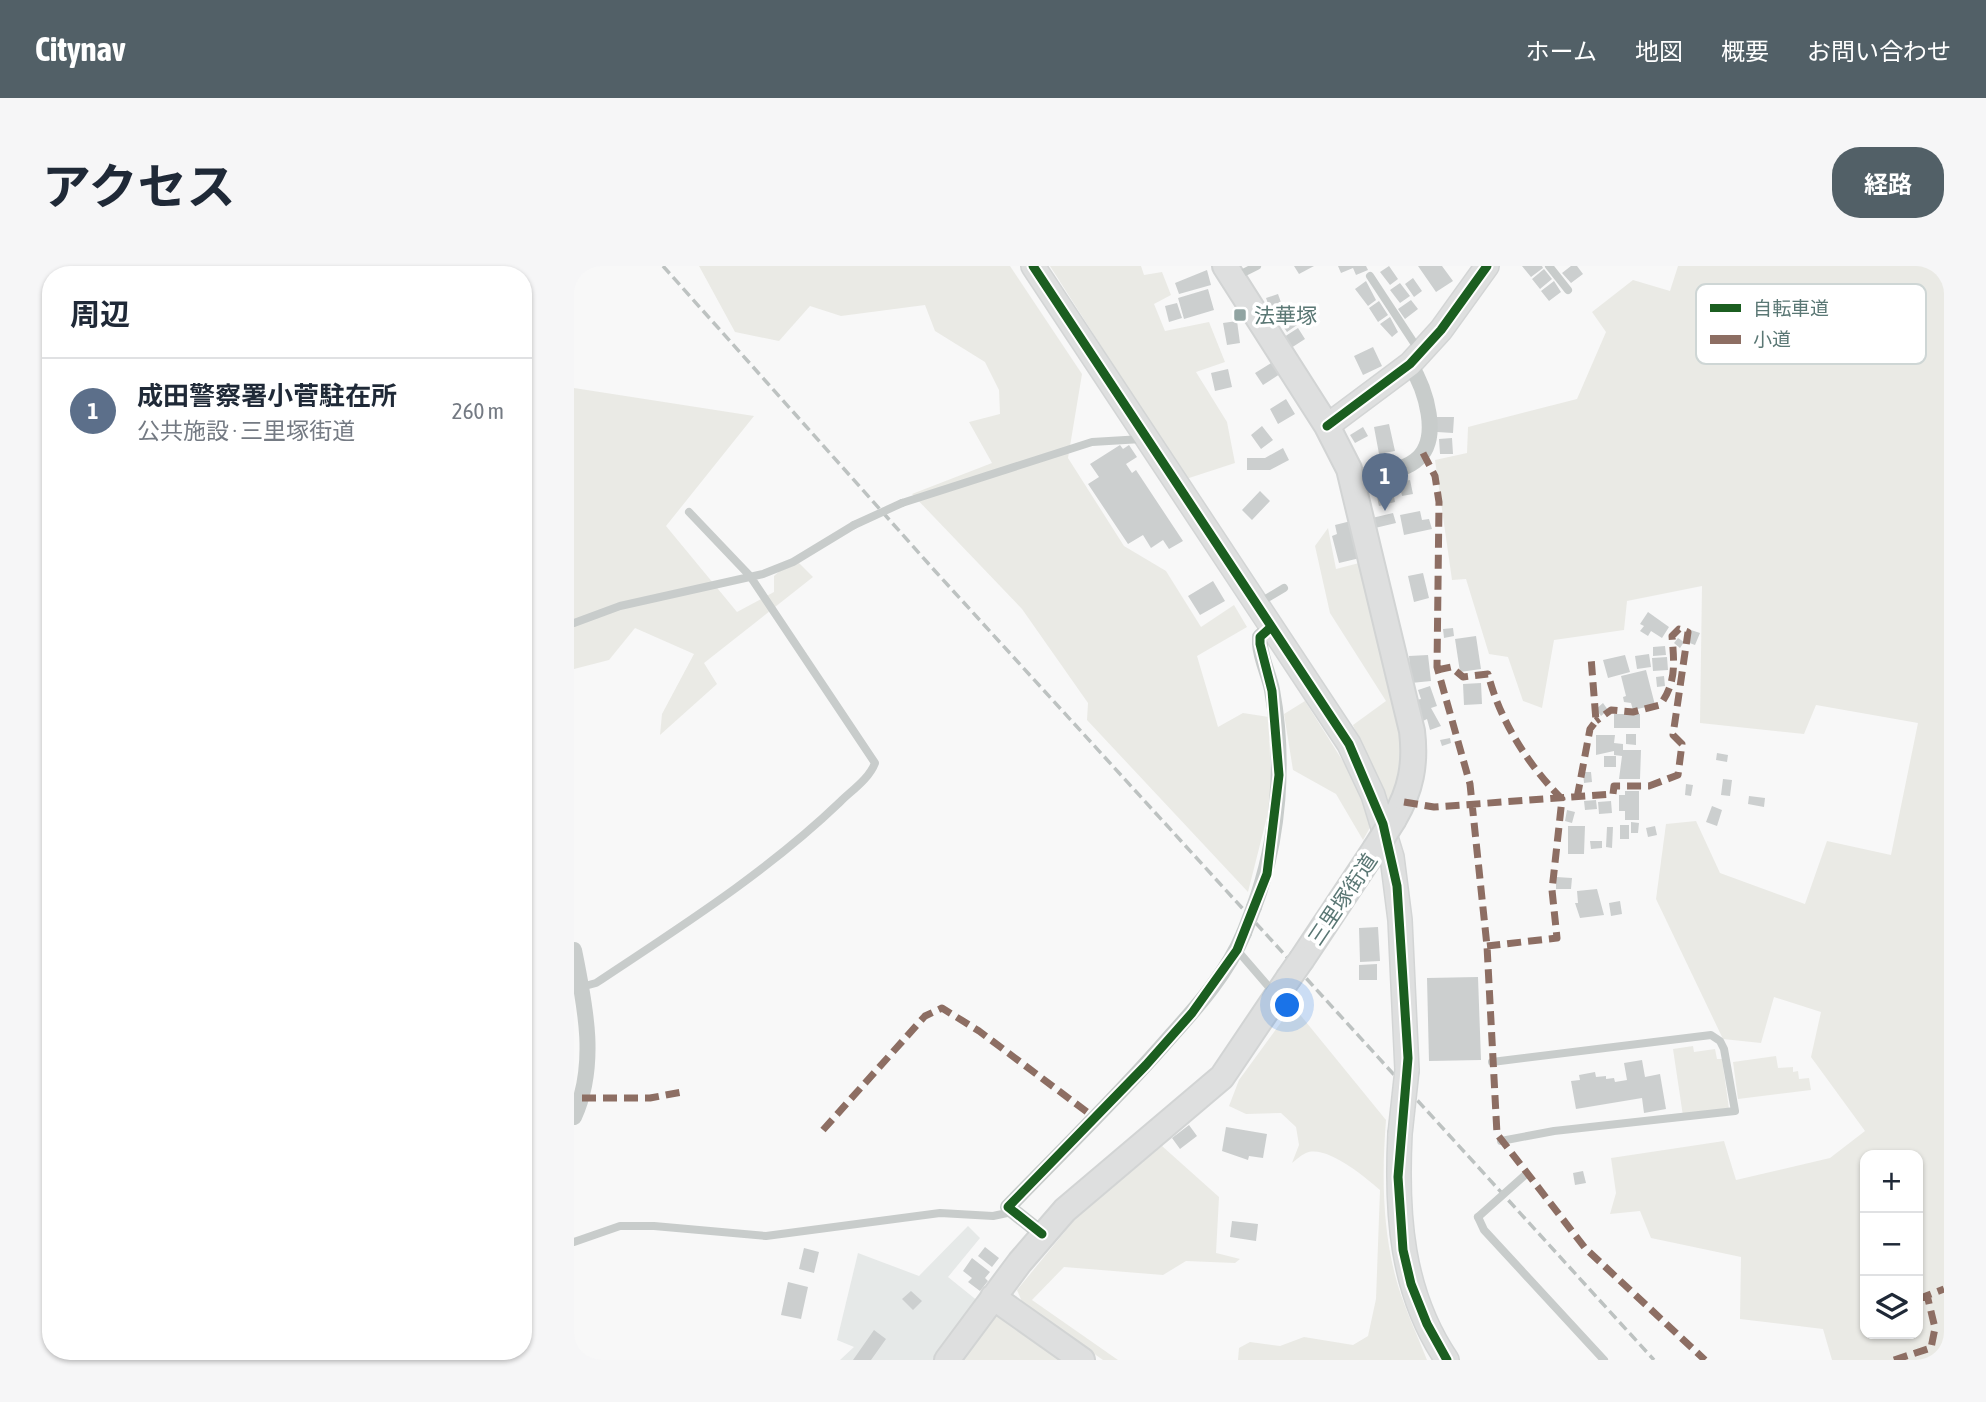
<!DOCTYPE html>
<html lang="ja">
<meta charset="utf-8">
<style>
:root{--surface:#fff;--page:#f6f6f7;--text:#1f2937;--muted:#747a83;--line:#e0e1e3;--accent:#526067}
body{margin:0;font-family:"Asap Condensed","Noto Sans JP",sans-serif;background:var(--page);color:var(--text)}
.controls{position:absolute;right:21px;bottom:21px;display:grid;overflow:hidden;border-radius:14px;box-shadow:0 2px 5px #0004}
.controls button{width:63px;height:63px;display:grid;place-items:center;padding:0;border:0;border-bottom:2px solid var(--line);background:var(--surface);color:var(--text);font:35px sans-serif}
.you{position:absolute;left:714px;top:740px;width:24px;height:24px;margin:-18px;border:5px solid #fff;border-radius:50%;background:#1a73e8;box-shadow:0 0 0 10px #1a73e833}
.badge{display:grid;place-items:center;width:46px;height:46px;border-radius:50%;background:var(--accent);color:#fff;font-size:23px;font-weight:700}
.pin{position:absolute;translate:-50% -58px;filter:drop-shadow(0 2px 4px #0008)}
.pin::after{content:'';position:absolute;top:37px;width:24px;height:21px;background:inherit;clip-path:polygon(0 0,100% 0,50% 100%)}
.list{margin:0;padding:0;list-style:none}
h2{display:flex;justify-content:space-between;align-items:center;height:91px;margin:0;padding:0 28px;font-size:30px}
h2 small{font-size:23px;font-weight:400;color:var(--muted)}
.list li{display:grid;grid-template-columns:46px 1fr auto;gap:21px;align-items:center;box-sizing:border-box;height:105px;padding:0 28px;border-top:2px solid var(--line)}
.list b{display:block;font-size:26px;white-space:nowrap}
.list p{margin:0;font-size:23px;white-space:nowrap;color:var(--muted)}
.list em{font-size:23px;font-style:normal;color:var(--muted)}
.icon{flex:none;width:38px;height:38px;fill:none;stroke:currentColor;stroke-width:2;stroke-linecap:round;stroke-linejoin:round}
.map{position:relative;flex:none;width:1370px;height:1094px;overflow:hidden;border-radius:28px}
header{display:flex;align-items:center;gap:42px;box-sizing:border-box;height:98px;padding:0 35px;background:var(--accent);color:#fff}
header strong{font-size:33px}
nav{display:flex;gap:38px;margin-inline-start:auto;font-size:24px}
.intro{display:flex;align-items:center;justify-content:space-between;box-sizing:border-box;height:168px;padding:0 42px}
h1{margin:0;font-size:49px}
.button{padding:18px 32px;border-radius:28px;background:var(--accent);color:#fff;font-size:24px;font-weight:700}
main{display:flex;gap:42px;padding:0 42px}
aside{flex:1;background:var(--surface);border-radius:28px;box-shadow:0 2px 5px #0004}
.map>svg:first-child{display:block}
.built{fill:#e6e9e8}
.green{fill:#eaeae5;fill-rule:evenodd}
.building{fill:#cccfcf}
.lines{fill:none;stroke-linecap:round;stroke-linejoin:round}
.secondary-casing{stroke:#d3d5d5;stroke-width:26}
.primary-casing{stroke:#d2d4d4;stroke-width:28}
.lane{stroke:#c8cccb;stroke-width:8}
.street{stroke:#c8cccb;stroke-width:16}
.secondary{stroke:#dedfdf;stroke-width:23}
.primary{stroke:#dedfdf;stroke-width:24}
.rail{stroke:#bdc2c1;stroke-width:3.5;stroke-dasharray:10 5;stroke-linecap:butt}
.secondary-bridge-casing{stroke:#d3d5d5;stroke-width:26;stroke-linecap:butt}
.primary-bridge-casing{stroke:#d2d4d4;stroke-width:28;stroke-linecap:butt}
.lane-bridge{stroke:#c8cccb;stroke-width:8}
.street-bridge{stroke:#c8cccb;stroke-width:16}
.secondary-bridge{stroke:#dedfdf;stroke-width:23}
.primary-bridge{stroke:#dedfdf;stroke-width:24}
.quiet{stroke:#8d6e63;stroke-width:7;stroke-dasharray:14 7;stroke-linecap:butt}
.cycleway-casing{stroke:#fff;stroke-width:13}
.cycleway{stroke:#1b5e20;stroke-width:9}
.poi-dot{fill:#91a4a2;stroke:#fff;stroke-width:2.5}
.labels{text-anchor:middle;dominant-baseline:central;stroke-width:7;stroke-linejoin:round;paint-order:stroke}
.poi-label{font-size:21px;fill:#5a7774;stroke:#fff;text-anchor:start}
.street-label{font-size:21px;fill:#5a7774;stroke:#fff}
.key{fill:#fff;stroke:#ced6d5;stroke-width:2}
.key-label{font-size:19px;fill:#5a7774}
</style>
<header>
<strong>Citynav</strong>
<nav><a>ホーム</a><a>地図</a><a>概要</a><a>お問い合わせ</a></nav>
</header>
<div class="intro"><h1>アクセス</h1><a class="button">経路</a></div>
<main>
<aside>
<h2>周辺<small></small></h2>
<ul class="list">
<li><span class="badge" style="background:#5c6f8a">1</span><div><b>成田警察署小菅駐在所</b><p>公共施設 · 三里塚街道</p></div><em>260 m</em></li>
</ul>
</aside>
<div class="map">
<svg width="1370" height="1094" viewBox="0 0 1370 1094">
<rect width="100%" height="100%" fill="#f8f8f8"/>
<!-- built -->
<path class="built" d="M394,960L406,972L374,1011L405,1036L364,1094H266L280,1081L263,1074L284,987L345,1010Z"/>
<!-- green -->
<path class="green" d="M125,0H436L508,108L494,192L550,280L592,305L627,361L660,339L673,361L623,390L644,461L669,447L695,451L697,535L674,626L513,454L514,437L448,343L338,228L418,197L395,156L426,148L425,124L411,96L361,65L351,39L267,50L236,40L205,75L161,66Z
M476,0H567L570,9L588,6L597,29L580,38L591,65L635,56L651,96L622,106L653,156L661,197L612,213Z
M1104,0H1370V1094H1258L1249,1063L1166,1053L1167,991L1077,972L1066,945L1036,948L1042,927L1037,892L1150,875L1162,914L1256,892L1291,865L1237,791L1247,746L1200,731L1187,777L1149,773L1082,633L1092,558L1122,555L1146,607L1231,638L1253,575L1317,589L1344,457L1242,439L1230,468L1126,457L1128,320L1053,335L1050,364L980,374L968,442L949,435L934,391L915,388L892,313L878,314L861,194L893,187L894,161L1003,133L1032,66L1018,46L1059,14L1096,25ZM1291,889H1344V1068H1291Z
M0,122L180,150L92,260L163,346L200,326V310L220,292L239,311L130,397L143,418L86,469L88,448L120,388L61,362L35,394L0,403Z
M754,262L762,303L789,296L827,468L825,513L814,541L779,459L812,435L756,347L741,280Z
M731,435L782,516L798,558L789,574L762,528L719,504L710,448Z
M719,740L812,854C808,905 808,958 821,1009C828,1037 842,1066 853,1094H664L665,1082L676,1076L706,1080L730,1071L779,1079L794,1070L802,1033L806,924C791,911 752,878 732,887C727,889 722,894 718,897L725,879L722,861L707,847L672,848L655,840L665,814Z
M1119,780L1120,786L1141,783L1143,793H1148L1155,843L1109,850L1099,783Z
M1202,790L1204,802L1219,801V806L1224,805L1225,813L1235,812L1237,824L1164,833L1159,796Z
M588,880L645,931L642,987L666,993L661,997L612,995L589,1009L490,1001L458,1034L544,1094H529L449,1038L443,1024L502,952L535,918Z
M430,1048L491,1094H387L416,1051Z"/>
<!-- building -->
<path class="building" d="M720,0H740L725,8Z
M764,0H792L794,4L782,9L779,2L767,7Z
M815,0L824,13L816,19L806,6Z
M844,0H868L879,15L862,26Z
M948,0H968L969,2L957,11Z
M997,0H1003L1009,8L997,17L988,7Z
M970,3L978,13L966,23L958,13Z
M633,4L637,19L605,28L601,17Z
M839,12L848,25L840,31L831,18Z
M792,15L802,34L794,40L781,23Z
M980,15L987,26L975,35L967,25Z
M826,17L836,30L826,37L816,24Z
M634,23L640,44L610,53L604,32Z
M704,28L709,42L697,46L692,32Z
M837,34L844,43L831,53L824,43Z
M805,35L814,49L804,56L795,42Z
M603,37L608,52L595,56L591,40Z
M713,43L723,59L713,66L702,50Z
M816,51L824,66L818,71L806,58Z
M663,55L666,77L653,79L649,57Z
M724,62L731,73L717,82L710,71Z
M799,81L808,100L789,109L780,90Z
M699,96L706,108L689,119L681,107Z
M654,103L658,121L641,125L637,107Z
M712,133L721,148L704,158L696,143Z
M863,151H880L879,167L863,166Z
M815,158L821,185L805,188L800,161Z
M688,160L699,174L687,183L677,169Z
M789,161L794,170L781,177L776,169Z
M878,172L879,188H866L865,173Z
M546,179L549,183L555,179L563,191L552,198L558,207L562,204L609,275L595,283L589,274L577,282L569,269L554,278L514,218L525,211L516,198Z
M709,182L715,194L696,204H673V192H691Z
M816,209L821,236L805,240L799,213Z
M836,214L839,228L828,230L825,216Z
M686,225L696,235L678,254L668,244Z
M846,245L848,254L855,253L858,263L830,269L826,249Z
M819,247L822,257L801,262L798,252Z
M777,255L786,292L765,297L758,270L763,268L761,259Z
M849,307L855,332L840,336L834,310Z
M639,315L651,335L626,349L614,330Z
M1074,346L1095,361L1088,372L1077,365L1074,370L1066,365L1070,360L1066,358Z
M879,362L880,370L870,372L869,363Z
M1117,364L1126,367L1121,379L1113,376Z
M902,370L907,403L886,406L881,373Z
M1104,372L1110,376L1106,382L1100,377Z
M1091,380L1092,389L1079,390V381Z
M1075,388L1077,401L1063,403L1061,390Z
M854,389L857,415L837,417L835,390Z
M1051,389L1056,406L1034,412L1029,394Z
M1093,391L1094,404L1079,405L1078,392Z
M1072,404L1081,439L1059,444L1057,437L1050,436L1049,431L1052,430L1047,410Z
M1090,410L1091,420L1083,421L1082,411Z
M907,417L908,438L890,439L889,418Z
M856,420L863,440L857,442L867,460L856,464L853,453L849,455L842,434L847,433L844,424Z
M1029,437L1034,444L1027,450L1022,443Z
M1040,448H1066V462H1040Z
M1052,468H1062V479L1052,478Z
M1022,469H1041L1040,477L1049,478V484H1067L1066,513H1045L1048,490L1040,489V485L1022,489Z
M876,472L877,477L868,480L866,474Z
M1143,487L1154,489L1153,496L1142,494Z
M1030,490H1042V501H1030Z
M1009,506H1017L1018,516L1010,517Z
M1149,513L1158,514L1156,530L1147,529Z
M1112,518L1119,519L1117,530L1111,529Z
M1051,525H1065V554H1051V545H1045V529H1051Z
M1175,530L1191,532L1190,541L1174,538Z
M1022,534L1023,543L1011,544L1010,535Z
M1037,535L1038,547L1025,548L1024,536Z
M1138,540L1148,544L1143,560L1132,556Z
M993,544L1001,546L998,557L991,555Z
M1057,556L1065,557L1064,567H1057Z
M1046,559H1055V573H1046Z
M994,560H1011L1010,588H994Z
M1081,560L1083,569L1074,571L1072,562Z
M1033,561H1039L1038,582L1032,581Z
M1016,575H1028V582L1017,583Z
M982,611L998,612L997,623H982Z
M1023,623L1030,649L1006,652L1001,637H1004L1003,625Z
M1046,635L1048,648L1037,650L1035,637Z
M804,661L806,695L786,696L785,662Z
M803,698V714H785V699Z
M904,711L907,794L855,795L853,712Z
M1068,794L1071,811L1086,808L1092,843L1070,847L1068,832L1002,843L997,815L1006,814L1005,809L1021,806L1022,811L1032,810V813L1040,812L1041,816L1053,814L1050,797Z
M615,859L623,870L606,883L598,872Z
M652,861L693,868L689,892L675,890L674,894L648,885Z
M1009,905L1012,917L1001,919L999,907Z
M658,955L684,958L682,975L656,971Z
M411,981L425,992L418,1001L404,990Z
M230,982L245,986L240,1007L225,1003Z
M398,992L416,1006L411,1012L414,1015L406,1025L394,1016L398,1012L389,1005Z
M214,1016L234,1021L227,1053L207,1049Z
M337,1025L348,1035L339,1044L328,1033Z
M300,1064L312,1073L297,1094H279Z"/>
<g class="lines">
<!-- secondary casing -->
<g class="secondary-casing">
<path id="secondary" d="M459,0L775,478L799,529L818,591L826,654L833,804
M753,160L836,98L867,64L913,0
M826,868C822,947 827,1026 873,1094"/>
</g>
<!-- primary casing -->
<g class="primary-casing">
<path id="primary" d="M651,0L753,160L775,203L838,465C842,498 837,524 820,553
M728,693L801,583
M419,1031L508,1094
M373,1094L446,996L491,944L648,811L714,713"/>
</g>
<!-- lane -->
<path class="lane" d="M975,0L994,24
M796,10L844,83
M661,11L683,0
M328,237L518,176L568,173
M685,337L710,322
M0,357L46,340L189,308L219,296L280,259
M663,684L700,727
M7,721L22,717C106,661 192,607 266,536C277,525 295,513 301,497L176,310L115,246
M918,796L1137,769L1146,775L1150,783L1161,845L980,865L927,875
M904,951L910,964L1030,1094
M0,976L46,960H80L192,970L366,947L419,950L438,946"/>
<!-- street -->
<path class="street" d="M777,214C796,209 825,207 841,195C869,174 851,122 836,98
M680,641C705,574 711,495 698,424C695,409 687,393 686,378V371L697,361
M0,684C11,739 24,798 0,851
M468,968L434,941C488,885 545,830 596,771C624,740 654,706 670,667"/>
<!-- secondary -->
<use href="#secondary" class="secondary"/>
<!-- primary -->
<use href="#primary" class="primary"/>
<!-- rail -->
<path class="rail" d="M89,0L361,305L1080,1094"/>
<!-- secondary-bridge casing -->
<g class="secondary-bridge-casing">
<path id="secondary-bridge" d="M826,868L833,804"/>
</g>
<!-- primary-bridge casing -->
<g class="primary-bridge-casing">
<path id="primary-bridge" d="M801,583L820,553
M714,713L728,693"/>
</g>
<!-- lane-bridge -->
<path class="lane-bridge" d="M280,259L328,237
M904,951L950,910"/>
<!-- street-bridge -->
<path class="street-bridge" d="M670,667L680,641"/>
<!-- secondary-bridge -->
<use href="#secondary-bridge" class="secondary-bridge"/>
<!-- primary-bridge -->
<use href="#primary-bridge" class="primary-bridge"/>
<!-- quiet -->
<path class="quiet" d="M849,187L861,210L865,236L863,401L896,518L913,680L923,868L1011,982L1131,1094
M863,404L877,401L889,411L914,408C926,455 954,499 988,533L978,624L983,672L913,680
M1003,532L1016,463L1022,455L1017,391
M830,536L860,541L1039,528L1040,520H1075L1104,509L1108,478L1099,469L1114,366L1105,363L1098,370C1100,396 1103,416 1086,439L1059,446L1037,444L1022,455
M8,832H76L108,826
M249,864L351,750L368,742L405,765L521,852
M1344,1033L1370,1023
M1320,1094L1357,1082L1361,1062L1353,1029"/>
<!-- cycleway casing -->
<g class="cycleway-casing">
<path id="cycleway" d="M459,0L775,478L809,558L823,620L834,792L824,911L829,984L837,1018L853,1058L873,1094
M753,160L836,98L867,64L913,0
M468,968L434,941L572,799L618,747L663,684L693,608L705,509L698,425L686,378V371L697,361"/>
</g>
<!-- cycleway -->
<use href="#cycleway" class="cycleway"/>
</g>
<!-- markers -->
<rect class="poi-dot" x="659" y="42" width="14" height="14" rx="3.5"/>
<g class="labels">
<!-- poi labels -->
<g class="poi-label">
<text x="680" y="49">法華塚</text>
</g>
<!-- street labels -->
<g class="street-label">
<text transform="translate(768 633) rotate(-56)">三里塚街道</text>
</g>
</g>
<!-- legend -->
<rect x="1122" y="18" width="230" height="80" rx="10" class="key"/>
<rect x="1136" y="38" width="31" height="8" fill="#1b5e20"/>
<rect x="1136" y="69" width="31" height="9" fill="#8d6e63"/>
<g class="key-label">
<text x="1179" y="49">自転車道</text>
<text x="1179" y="80">小道</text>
</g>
</svg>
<div class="controls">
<button>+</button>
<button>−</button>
<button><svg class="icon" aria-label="layers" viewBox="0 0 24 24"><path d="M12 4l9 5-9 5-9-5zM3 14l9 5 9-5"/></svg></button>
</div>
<div class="you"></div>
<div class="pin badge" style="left:811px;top:245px;background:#5c6f8a">1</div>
</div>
</main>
